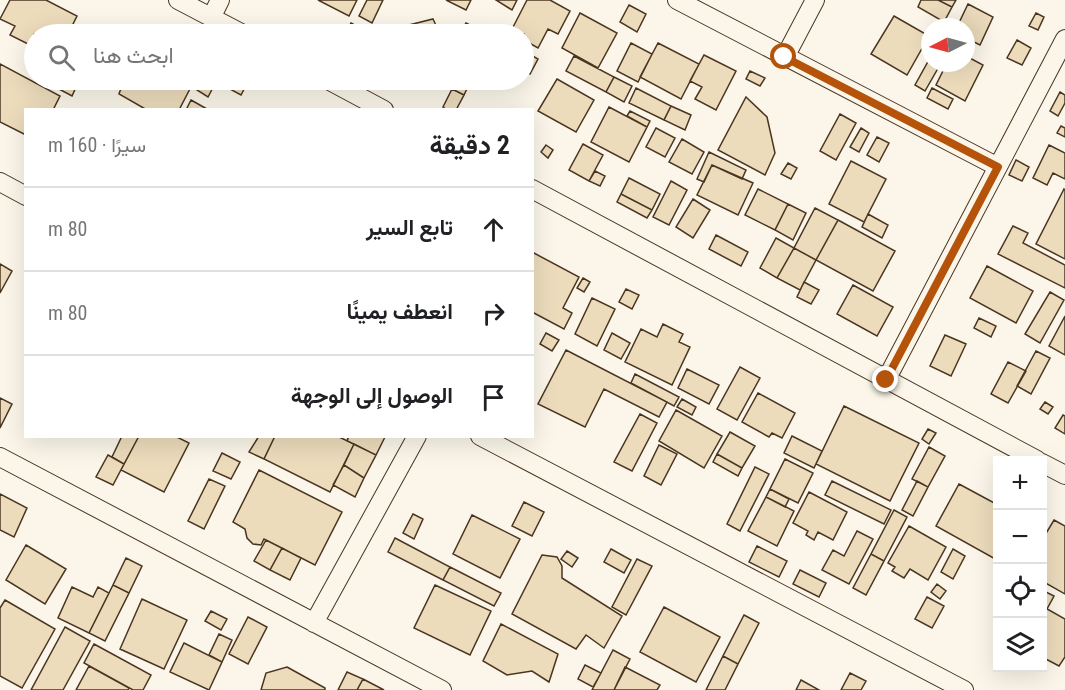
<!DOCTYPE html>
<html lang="ar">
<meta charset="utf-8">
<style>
:root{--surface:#fff;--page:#f6f6f6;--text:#202124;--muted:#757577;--line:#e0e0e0}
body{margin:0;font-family:"Roboto Condensed",Vazirmatn,sans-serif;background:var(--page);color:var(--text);direction:rtl}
.controls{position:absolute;right:18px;bottom:18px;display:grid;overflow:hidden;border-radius:0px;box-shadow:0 6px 24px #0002}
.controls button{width:54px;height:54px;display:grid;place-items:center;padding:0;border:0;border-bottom:2px solid var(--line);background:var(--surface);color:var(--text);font:30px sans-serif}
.compass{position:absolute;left:921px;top:18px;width:54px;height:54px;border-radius:50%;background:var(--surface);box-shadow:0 6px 24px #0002;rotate:264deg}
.stop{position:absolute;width:18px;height:18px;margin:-14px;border:4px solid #b45309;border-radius:50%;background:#fff}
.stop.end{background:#b45309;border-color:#fff;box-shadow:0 2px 6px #0008}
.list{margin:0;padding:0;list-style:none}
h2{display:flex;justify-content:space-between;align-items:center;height:78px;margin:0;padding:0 24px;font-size:26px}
h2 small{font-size:20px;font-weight:400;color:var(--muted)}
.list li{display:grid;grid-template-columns:39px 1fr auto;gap:18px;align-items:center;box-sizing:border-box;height:84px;padding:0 24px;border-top:2px solid var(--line)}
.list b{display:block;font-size:22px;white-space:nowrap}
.list em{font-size:20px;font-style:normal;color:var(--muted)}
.icon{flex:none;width:33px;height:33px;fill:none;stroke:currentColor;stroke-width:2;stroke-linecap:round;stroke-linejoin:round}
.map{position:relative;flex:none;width:1065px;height:690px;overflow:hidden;direction:ltr}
.search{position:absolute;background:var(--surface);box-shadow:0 6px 24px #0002;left:24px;top:24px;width:510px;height:66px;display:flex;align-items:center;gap:15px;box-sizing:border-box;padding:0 21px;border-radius:33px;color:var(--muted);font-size:22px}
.panel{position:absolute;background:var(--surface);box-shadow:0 6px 24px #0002;left:24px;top:108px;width:510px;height:330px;border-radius:0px;direction:rtl}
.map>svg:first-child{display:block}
.building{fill:#ecdcbc;stroke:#4a3520;stroke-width:1.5}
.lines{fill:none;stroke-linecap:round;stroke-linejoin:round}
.street-casing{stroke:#4a3520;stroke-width:20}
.street{stroke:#fbf6e9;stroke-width:18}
.route{stroke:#b45309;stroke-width:8}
</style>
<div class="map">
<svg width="1065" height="690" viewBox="0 0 1065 690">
<rect width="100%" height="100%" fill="#fbf6e9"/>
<!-- building -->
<path class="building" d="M10,0H46L77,16L68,34H34V47L10,35L15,26L0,19Z
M318,0H357L349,16Z
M367,0H383L372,23L359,16Z
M446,0H471L466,10Z
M496,0H517L512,10Z
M527,0H550L570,11L558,34L548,29L538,48L524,40V34L510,33Z
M921,0H938L952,7L944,22L918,7Z
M938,0H956L952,7Z
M968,4L993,17L980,45L966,38V27H957Z
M629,5L646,14L637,32L620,22Z
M580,13L617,33L598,68L562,48Z
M1036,13L1044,17L1038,30L1029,26Z
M894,16L929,36L907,75L871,54Z
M433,19L440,34H382L381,32Z
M351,23L367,32L366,34H345Z
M466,23L486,34H459Z
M1017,40L1031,48L1022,65L1007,58Z
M631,43L652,54L638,82L617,71Z
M658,43L699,64L681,99L640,77Z
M524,51L538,59L530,74L524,71Z
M704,55L736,71L716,110L695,99L702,87L690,81Z
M574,56L614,77L606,92L566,71Z
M966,56L983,65L965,101L936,85L947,63H966Z
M930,58V63H941L925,91L915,85Z
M0,64L60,96L53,110H26V135L0,122Z
M750,71L765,78L760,86L746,79Z
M614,77L632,86L624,102L606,92Z
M557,79L594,100L576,132L538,111Z
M42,80H68L77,85L72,96Z
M84,80H97L93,88L83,83Z
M124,80H192L193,83L179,110H147L119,94Z
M203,80H217L208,97L197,90Z
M232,80H249L241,95L228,88Z
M456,80H471L464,95L452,89Z
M636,88L671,106L664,120L629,103Z
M932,88L953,99L948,109L927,98Z
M452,89L464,95L456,110H447L443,107Z
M1060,92L1065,95V103L1058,116L1050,111Z
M746,97L767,117L775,153L765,175L718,150Z
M191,100L207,109V110H186Z
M671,106L691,115L685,130L664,120Z
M609,107L647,127L629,162L591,142Z
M630,111L650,121L647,127L627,116Z
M840,114L856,123L836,160L820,151Z
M1061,126L1065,128V137L1057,133Z
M656,128L675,138L665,157L646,147Z
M861,128L869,133L859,152L850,147Z
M877,137L889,143L879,162L867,155Z
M682,139L704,152L692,174L669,162Z
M583,144L603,155L589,181L569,170Z
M546,145L553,150L548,158L541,152Z
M1049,145L1065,153V179L1053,173L1047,185L1033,178Z
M709,152L746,170L742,179L712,165L704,182L697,179Z
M1016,160L1029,167L1022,181L1009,175Z
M851,161L886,179L864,222L829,204Z
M788,163L797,168L791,179L781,174Z
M712,165L753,183L738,215L697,195Z
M595,171L605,176L600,186L589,181Z
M629,178L660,194L652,210L621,194Z
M671,181L687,190L669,225L653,217Z
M758,189L788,204L775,230L745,215Z
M1064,189L1065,190V259L1036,244Z
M621,194L652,210L647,218L617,202Z
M693,199L710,210L693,238L676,227Z
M788,204L806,213L793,240L775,230Z
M815,208L838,220L816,260L794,248Z
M868,214L888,225L882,238L862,227Z
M838,220L895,251L873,291L816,260Z
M1013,226L1028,233L1023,243L1065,265V288L998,254Z
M716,235L748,252L741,266L709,249Z
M776,238L794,248L777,278L760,268Z
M794,248L816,260L800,290L777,278Z
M532,252L579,277L563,308L572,313L564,329L532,312Z
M0,264L12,271L0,293Z
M987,266L1033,291L1016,323L970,298Z
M583,278L590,282L584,292L577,288Z
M804,282L819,290L811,304L797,297Z
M853,285L893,307L877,336L837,314Z
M626,289L639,295L632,309L619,302Z
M1050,292L1064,300L1040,343L1025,334Z
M592,298L615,309L597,346L575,334Z
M1065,316V355L1049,346Z
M979,318L996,326L991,337L974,328Z
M663,324L683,334L679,342L690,347L672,385L625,362L641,329L657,337Z
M546,333L559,340L552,351L540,344Z
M612,333L630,343L621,359L604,350Z
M945,335L966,344L951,376L930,366Z
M566,350L667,402L659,417L604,389L585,427L538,404Z
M1036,351L1050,358L1031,394L1017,386Z
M1008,362L1026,371L1008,403L991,394Z
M740,367L760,378L737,420L717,409Z
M687,369L719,385L709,404L678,388Z
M635,374L679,397L674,406L631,383Z
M758,393L795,413L782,438L772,433L769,437L742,422Z
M0,398L12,404L0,428Z
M682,399L696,407L692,415L677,407Z
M1045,402L1053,407L1048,414L1040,409Z
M844,406L919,443L890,501L816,464Z
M676,410L722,436L704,468L659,441Z
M640,414L657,423L632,471L614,462Z
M1063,415L1065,416V434L1055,428Z
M928,429L936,433L929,444L922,439Z
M730,432L755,446L742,468L717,454Z
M122,436H139L124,464L112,457Z
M139,436H175L189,443L164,492L121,470Z
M259,436H275L264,459L249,452Z
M275,436H337L354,444L330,492L264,459Z
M349,436H384L385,437L376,455L347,441Z
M792,436L822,451L814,468L784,453Z
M354,444L376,455L364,478L344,465Z
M659,445L677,454L661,485L644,476Z
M929,447L945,456L928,487L912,479Z
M222,453L240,462L231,479L213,471Z
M717,454L742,468L738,476L713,462Z
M108,455L124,464L113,485L96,477Z
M785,459L813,473L798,503L770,489Z
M344,465L364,478L355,497L333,485Z
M755,467L769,474L740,531L727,524Z
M259,470L342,512L315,565L264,539L261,545L253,544L247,538L245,529L233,522Z
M209,479L225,486L204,529L188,521Z
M832,481L891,510L884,524L825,495Z
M917,481L928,487L913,516L902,510Z
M959,484L998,505L997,560L936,526Z
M770,489L789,499L785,507L766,497Z
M809,492L847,512L833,540L818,532L814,540L806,535L808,531L793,523Z
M0,494L27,508L14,537L0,530Z
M766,497L794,511L777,546L748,531Z
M524,502L544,512L532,536L512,526Z
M894,510L907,517L884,561L871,554Z
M413,514L423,519L414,539L403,533Z
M472,515L520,539L500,578L453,554Z
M1054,520L1065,526V594L1042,581V540Z
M909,526L946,547L928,580L910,569L904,578L892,571L895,567L888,563Z
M857,531L873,539L849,584L822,570L833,550L844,556Z
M395,538L450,567L443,580L388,552Z
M266,540L282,548L270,570L254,561Z
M26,545L66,569L45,604L6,580Z
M757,546L787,561L779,577L749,562Z
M282,548L301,558L290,580L270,570Z
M611,549L631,560L624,573L604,562Z
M953,549L965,556L953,579L941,572Z
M567,551L578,558L572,567L561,559Z
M871,554L884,561L866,595L853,588Z
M542,555L557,557L562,566V578L622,616L604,648L586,635L576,649L512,614Z
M126,558L142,566L129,593L113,585Z
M637,559L652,566L626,615L612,607Z
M450,567L501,593L494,606L443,580Z
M800,570L826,583L819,597L793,584Z
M937,584L946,591L940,599L931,592Z
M113,585L129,593L105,641L89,633Z
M435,585L491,611L470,655L414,628Z
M72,587L93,597L98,587L109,593L89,633L58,618Z
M1042,590L1054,596L1047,609L1042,606Z
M927,597L944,606L932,628L915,619Z
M142,599L187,620L164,669L120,649Z
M5,600L55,629L22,688L0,676V608Z
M1042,606L1065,619V657L1059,666L1042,657Z
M664,607L720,637L696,682L640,652Z
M211,611L227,619L221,630L205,621Z
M744,615L759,623L738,664L723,656Z
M248,617L267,627L248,664L229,654Z
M501,624L558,654L549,682L532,671L507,675L483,661Z
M65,627L90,641L63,690H31Z
M219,634L232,640L222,662L209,655Z
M184,643L222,662L209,690L170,672Z
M94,644L151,675L143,690H133L84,663Z
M613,650L630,659L614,690H592Z
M723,656L738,664L725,690H706Z
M585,665L601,673L593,687L578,679Z
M89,666L129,688L128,690H76Z
M287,667L325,688V690H261L266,673Z
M625,667L660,685L657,690H614Z
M347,672L363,679L357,690H338Z
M850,673L866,681L861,690H841Z
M363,679L384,690H357Z
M801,680L819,690H796Z"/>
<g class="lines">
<!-- street casing -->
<g class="street-casing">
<path id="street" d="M178,0L243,34
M677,0L998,167
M211,18L220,0
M785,57L815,0
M328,80L384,110
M0,182L26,196
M532,189L1037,460
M886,380L1065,39
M480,436L964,690
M0,457L442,690
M1042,463L1065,475
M314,623L417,436"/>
</g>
<!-- street -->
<use href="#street" class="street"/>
</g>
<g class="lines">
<!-- route -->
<path class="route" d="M784,57L998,167L886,380"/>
</g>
</svg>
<div class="controls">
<button>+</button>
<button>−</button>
<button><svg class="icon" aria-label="locate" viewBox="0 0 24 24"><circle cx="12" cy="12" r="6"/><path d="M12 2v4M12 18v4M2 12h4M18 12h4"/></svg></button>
<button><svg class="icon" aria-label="layers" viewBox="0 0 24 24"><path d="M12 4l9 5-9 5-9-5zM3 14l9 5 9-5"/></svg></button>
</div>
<svg class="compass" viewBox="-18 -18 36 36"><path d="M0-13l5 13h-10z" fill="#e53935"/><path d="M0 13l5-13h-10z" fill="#757577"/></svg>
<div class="stop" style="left:784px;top:57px"></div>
<div class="stop end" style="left:886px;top:380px"></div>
<div class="search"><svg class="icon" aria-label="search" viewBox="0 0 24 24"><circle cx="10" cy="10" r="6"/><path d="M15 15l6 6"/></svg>ابحث هنا</div>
<section class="panel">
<h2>2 دقيقة<small>سيرًا · 160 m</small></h2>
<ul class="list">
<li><svg class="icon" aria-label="ahead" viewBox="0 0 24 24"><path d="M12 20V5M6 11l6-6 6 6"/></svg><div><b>تابع السير</b></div><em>80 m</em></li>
<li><svg class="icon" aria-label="right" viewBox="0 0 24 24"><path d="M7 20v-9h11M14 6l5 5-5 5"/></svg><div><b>انعطف يمينًا</b></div><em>80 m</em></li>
<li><svg class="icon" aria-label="arrive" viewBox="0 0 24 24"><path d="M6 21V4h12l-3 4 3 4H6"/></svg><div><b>الوصول إلى الوجهة</b></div></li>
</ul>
</section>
</div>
